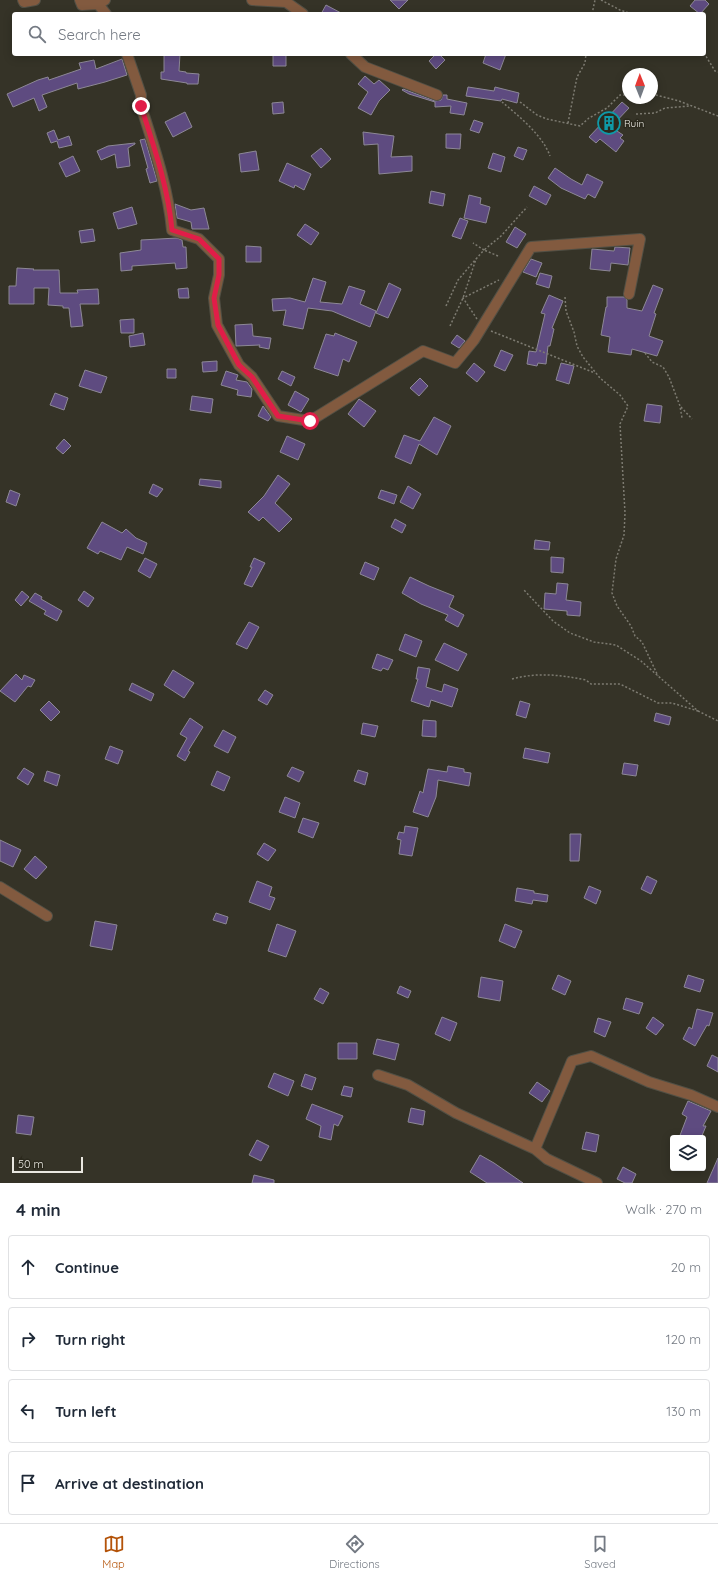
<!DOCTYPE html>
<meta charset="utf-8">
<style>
:root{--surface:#fff;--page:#f6f6f7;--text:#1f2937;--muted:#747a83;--line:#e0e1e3;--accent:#b45309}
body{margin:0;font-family:Quicksand,sans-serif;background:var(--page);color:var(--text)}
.controls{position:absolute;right:12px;bottom:12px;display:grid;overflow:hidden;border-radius:4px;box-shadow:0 2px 10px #0003}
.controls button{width:36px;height:36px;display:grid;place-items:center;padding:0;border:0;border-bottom:1px solid var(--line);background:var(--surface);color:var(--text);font:20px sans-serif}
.compass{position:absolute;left:622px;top:68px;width:36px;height:36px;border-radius:50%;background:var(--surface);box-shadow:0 2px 10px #0003;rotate:359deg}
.scale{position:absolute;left:12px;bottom:10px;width:71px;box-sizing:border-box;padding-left:4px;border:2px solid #e9e7e0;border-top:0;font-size:11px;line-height:14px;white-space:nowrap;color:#e9e7e0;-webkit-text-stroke:3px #2b291d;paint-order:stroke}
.stop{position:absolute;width:12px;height:12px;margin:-9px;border:3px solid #e11d48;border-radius:50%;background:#fff}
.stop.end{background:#e11d48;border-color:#fff;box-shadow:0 1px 4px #0008}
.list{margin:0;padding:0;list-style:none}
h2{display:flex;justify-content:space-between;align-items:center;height:52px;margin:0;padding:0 16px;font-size:17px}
h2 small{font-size:13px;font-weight:400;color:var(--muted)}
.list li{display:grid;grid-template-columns:26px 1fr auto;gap:12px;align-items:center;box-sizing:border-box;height:64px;margin:0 8px 8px;padding:0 8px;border:1px solid var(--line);border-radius:4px}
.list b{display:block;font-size:15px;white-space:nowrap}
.list em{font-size:13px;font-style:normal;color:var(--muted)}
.icon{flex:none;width:22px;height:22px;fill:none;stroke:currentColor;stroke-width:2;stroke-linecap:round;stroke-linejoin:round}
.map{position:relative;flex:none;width:718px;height:1183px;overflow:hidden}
.search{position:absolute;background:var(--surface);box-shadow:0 2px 10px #0003;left:12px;right:12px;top:12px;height:44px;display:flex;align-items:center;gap:10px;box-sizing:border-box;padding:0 14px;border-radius:4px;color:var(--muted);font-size:15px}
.sheet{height:340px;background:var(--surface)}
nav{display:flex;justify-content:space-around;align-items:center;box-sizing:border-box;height:56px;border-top:1px solid var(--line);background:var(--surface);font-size:11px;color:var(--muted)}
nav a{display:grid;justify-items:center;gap:2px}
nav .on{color:var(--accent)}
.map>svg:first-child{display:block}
.building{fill:#5e4b80;stroke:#8d8896}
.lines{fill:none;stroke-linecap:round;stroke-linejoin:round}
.minor-casing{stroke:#525045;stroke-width:12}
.path{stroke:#7d7b71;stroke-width:1.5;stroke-dasharray:2 2;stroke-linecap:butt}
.minor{stroke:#825a3f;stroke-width:10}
.route{stroke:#e11d48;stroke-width:5}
.labels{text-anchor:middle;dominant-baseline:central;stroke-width:3;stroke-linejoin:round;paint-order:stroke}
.poi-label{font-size:10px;fill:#e9e7e0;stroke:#2b291d;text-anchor:start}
</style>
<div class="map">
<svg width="718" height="1183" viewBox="0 0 718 1183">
<rect width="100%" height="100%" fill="#353327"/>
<!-- building -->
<path class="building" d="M390,0H408L399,9Z
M695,0H705L709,4L700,14L690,6Z
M326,5L343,14H321Z
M164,54H180L179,71L186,72V73L199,74L198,84H187V83L161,79V72H164Z
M273,54H286V66H273Z
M436,54H439L445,60L436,69L429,61Z
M486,54H506L500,70L483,63Z
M122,59L127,75L105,82L78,89L77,83L42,95L47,107L39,111L34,98L13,107L7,94L38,80L48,77L49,80L81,69L79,63L94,60L96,69Z
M365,76L374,84L379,80L390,90L379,101L371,115L358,108L368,92L358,84Z
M468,87L494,91L495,87L519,93L517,103L502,99L501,101L466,96Z
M403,89L435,101L441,100L443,95H447V99L467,103L464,115L450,113L451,106L435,107V102L409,94L402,90Z
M283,102L284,113L273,114L272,103Z
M622,102L629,108L611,127L623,135L620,138L624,141L616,152L600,139L596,143L589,137Z
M185,112L192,127L173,137L165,122Z
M474,120L483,123L479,133L470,130Z
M54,130L58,140L69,136L72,145L59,148L57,141L51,143L47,133Z
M363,132L394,136L391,157L412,156V171L379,174L378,144L364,145Z
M446,134H461L460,149L446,148Z
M145,139L157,181L150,183L146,169L148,168L140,140Z
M135,143V144L128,148L130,166L117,168L115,154L101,160L97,151L108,146Z
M518,147L527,150L523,160L514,156Z
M321,148L331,159L321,168L311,156Z
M256,151L259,170L241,172L239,154Z
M493,153L505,157L501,172L488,168Z
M73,156L80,171L66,177L59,163Z
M287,163L311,174L304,190L295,185L294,188L279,181Z
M555,168L571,179L582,185L587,174L603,182L595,198L588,194L585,199L561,188L548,178Z
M534,186L551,195L546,205L529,196Z
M431,191L445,194L443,206L429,203Z
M469,195L481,198L480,204L490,207L486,223L464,218Z
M175,204L191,210L204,208L209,229H192L191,222L177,218Z
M132,207L137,224L118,229L113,213Z
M460,218L468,221L461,239L452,236Z
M305,224L319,233L311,245L297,235Z
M515,227L526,234L517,248L506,242Z
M93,229L95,241L81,243L79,231Z
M177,238L182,240L183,247H186L187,268L176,269L175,263L132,266V270L121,271L120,253L141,250V240Z
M246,246L261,247V262H246Z
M615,247L630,248L628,265L611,263L610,271L590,269L592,249L614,251Z
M531,259L542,263L536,277L523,272Z
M17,268L34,269L33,270H59L60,293H78L77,290L98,289L99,304H80L83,326L71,327L69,308H63V306L48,305L49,288H34V304H9V286H16Z
M540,273L552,276L549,288L536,284Z
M313,278L326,282L320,302L342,304L349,286L365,291L360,304L376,311L370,327L332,311L308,308L303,329L283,325L286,310L273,311L272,299L290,298L305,302Z
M389,283L401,289L388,318L376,313Z
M653,285L663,289L654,313L656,314L649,336L663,341L657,356L632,349L631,355L608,352L610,337L601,335L606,307H607V297H624L627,300V308L642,311Z
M188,288L189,298H179L178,289Z
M549,295L563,301L552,328L554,329L550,346H548L546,364L538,363L537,366L527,364L529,351L536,352L545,314L541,313Z
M134,319V333H121L120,320Z
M252,324L253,336L271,338L269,349L259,347L260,345L236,346L235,325Z
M143,333L145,345L130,347L129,336Z
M335,333L357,342L349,362L343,359L338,376L314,368L326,334L334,336Z
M457,335L465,341L459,348L451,343Z
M501,350L513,355L505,371L494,366Z
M217,361V371L203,372L202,362Z
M474,363L485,372L477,382L466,373Z
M561,363L574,366L569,384L556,380Z
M167,369H176V378H167Z
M85,370L107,377L101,393L79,386Z
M226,371L238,375L236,380L247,382L252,389L251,397L237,395L238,390L221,385Z
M282,371L295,377L291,386L278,379Z
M420,378L428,386L419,396L410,388Z
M295,391L309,399L301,412L288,405Z
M55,393L68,398L64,410L50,405Z
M192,396L213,399L211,413L190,410Z
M359,399L376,411L364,427L348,414Z
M647,404L662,406L660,423L644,421Z
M263,406L271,417L268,421L258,416Z
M434,417L451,426L437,455L419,444L411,464L395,457L404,435L420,441Z
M287,436L305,444L298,460L280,452Z
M64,439L71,446L63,454L56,448Z
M278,475L290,484L275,503L292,519L279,532L263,517L259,521L248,512L264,496Z
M200,479L221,481V488L199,485Z
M153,484L163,489L157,497L149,493Z
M408,486L421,494L413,509L400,502Z
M10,490L20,494L16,506L6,502Z
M381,490L397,495L394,504L378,498Z
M395,519L406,525L402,533L391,527Z
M102,522L122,533L126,529L136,538L147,543L143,554L127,547L121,560L100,551L98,554L87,548Z
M535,540L550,542L549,550L534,549Z
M551,557L564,558L563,573L551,572Z
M145,558L157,564L150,578L138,571Z
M254,558L265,563L252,587L244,584L252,567H250Z
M365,562L379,568L374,580L360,574Z
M410,577L429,586L454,596L449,607L464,615L458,627L445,620L448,615L421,604L402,593Z
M557,583L568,584L566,600L581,602L580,616L567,615V611L544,609L545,593L556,594Z
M22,591L29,597L21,606L15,600Z
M84,591L94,598L88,607L78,600Z
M35,593L42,597L41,599L62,611L57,621L44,614L46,611L29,601Z
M249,622L259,627L247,649L236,644Z
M405,634L422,641L416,657L399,650Z
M444,643L467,654L458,671L435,660Z
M377,654L393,660L388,670L383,668L381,671L372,668Z
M418,667L430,669L426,687L442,692L444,684L458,689L452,707L431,700L429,707L411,701L418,679H416Z
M173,670L194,683L184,698L164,685Z
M16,674L22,680L24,675L35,680L31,687L28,686L15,702L0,691Z
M132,683L154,694L151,701L129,690Z
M265,690L273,695L267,705L258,700Z
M49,701L60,712L51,721L40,710Z
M520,701L530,704L526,718L516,715Z
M656,713L671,717L669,725L654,721Z
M190,718L203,727L188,751L190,752L185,761L177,756L187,738L180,734Z
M423,720L436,721V737L422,736Z
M363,723L378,726L375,737L361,734Z
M223,730L236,737L228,753L214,746Z
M110,746L123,751L118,764L105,759Z
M525,748L550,753L548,763L523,758Z
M624,763L638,765L636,776L622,774Z
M448,766L464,769V772L471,773L469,786L438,780L436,797L428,817L413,812L420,791L423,793L428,769L447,772Z
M292,767L304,772L299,782L287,776Z
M24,768L34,774L28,785L17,778Z
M358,770L368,773L365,785L354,781Z
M47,771L60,775L57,786L44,781Z
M217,771L230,777L224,791L211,785Z
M285,797L300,803L295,818L279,812Z
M303,818L319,823L313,838L298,832Z
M405,826L418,828L412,856L399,854L401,840L397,839L399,832L404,833Z
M570,834H581L579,861H570Z
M0,840L21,850L13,867L0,861Z
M264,843L276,850L268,861L257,854Z
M35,856L47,867L36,879L24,869Z
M647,876L657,881L651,894L641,889Z
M257,881L272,887L269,896L275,898L270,910L249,902Z
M589,886L601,891L596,904L584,898Z
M517,888L534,891V893L548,895L547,902L533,900L532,904L515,901Z
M216,913L228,917L226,924L213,920Z
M95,921L117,925L112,950L90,946Z
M277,924L296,931L286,957L268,951Z
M505,924L522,931L515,948L499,941Z
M558,975L571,981L565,995L552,989Z
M688,975L704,980L700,992L684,987Z
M481,977L503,981L500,1001L478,997Z
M400,986L411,991L408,998L397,993Z
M320,988L329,993L323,1004L314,999Z
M626,998L643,1003L639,1014L623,1009Z
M697,1009L713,1013L709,1026L707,1025L695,1046L683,1039L689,1027L692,1029Z
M442,1017L457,1023L450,1041L435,1034Z
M653,1017L664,1025L656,1035L646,1028Z
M598,1018L611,1022L605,1037L594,1032Z
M377,1039L399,1044L395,1060L373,1054Z
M338,1043H357V1059H338Z
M712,1055L718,1058V1072L707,1066Z
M274,1073L294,1081L288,1096L268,1087Z
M305,1074L316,1078L312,1090L301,1086Z
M537,1082L550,1091L542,1102L529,1093Z
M344,1086L353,1088L351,1097L341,1095Z
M688,1101L711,1111L703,1126H706L701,1138H679L687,1117L682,1114Z
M312,1104L343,1116L338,1126L334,1124L331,1140L319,1137L321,1126L306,1119Z
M411,1108L425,1111L423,1125L408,1122Z
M18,1115L34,1117L31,1135L16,1133Z
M586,1132L599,1135L596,1152L582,1149Z
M257,1140L269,1146L261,1161L249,1155Z
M480,1155L494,1163L523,1183H487L470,1172Z
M718,1158V1183H707Z
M623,1167L636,1174L632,1183H625L617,1179Z
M254,1175L274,1180V1183H252Z"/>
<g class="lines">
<!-- minor casing -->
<g class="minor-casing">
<path id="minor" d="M23,0L24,2L35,0
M80,0L82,5L98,4L105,0
M252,0L286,2L303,14
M98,4L106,14
M127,54L141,95V106C154,147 168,187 172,230L199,239L219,259V275L214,298L217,325L239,365L252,377L278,416L310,421L423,351L455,363L474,340L531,247L640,239L629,294
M351,54L365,67L437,95
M0,887L47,916
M378,1075L408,1085L456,1113L535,1149L547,1159L597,1183
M535,1149L572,1061L591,1056L649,1082L691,1095L718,1107"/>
</g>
<!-- path -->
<path class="path" d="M601,0L620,10L632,14
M592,14L595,0
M704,53L715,71L718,72
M652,94L679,101L718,116
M502,102C519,116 543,136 550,156
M520,102L537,115L547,119L580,126L589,118L607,108L620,95H628
M636,114L655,113L665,108L690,106
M568,123L577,77L585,63L586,54
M498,256L484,250L501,236L527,207
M565,297L566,311L574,332L577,346L583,357L600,378L620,395L628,406L620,424L625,513L624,535L616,559L612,593L617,606L631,626L635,636L642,642L658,676
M446,306L458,280L476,259
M477,319L463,298L499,280
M450,326L463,298L476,259L484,250L473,243
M491,331L595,373
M645,353L652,362L663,367L669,377L680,406L682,418
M681,407L692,419
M512,679C538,672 561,675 586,680L591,684H620L658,703H672L698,711L641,661L616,645L594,642L570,633L553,621L523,589
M698,711L718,721"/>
<!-- minor -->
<use href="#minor" class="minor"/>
</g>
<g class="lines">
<!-- route -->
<path class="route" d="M141,106C154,147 168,187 172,230L199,239L219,259V275L214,298L218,325L239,365L252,377L278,416L310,421"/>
</g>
<!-- icons -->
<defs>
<g id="building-ring" transform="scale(1.15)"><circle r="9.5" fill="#2b291d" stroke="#0f9aa8" stroke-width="1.5"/><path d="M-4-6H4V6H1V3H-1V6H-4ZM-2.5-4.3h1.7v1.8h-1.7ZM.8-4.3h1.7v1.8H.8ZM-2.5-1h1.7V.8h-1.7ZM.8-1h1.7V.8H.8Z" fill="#0f9aa8"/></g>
</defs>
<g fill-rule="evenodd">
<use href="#building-ring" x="609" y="123"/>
</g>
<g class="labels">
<!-- poi labels -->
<g class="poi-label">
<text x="624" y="123">Ruin</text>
</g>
</g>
</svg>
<div class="controls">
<button><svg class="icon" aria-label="layers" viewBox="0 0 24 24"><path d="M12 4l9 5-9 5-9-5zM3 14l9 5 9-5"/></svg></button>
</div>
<svg class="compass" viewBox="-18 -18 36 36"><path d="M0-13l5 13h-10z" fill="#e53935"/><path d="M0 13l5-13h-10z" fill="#747a83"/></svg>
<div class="scale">50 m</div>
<div class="stop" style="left:310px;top:421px"></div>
<div class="stop end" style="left:141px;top:106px"></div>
<div class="search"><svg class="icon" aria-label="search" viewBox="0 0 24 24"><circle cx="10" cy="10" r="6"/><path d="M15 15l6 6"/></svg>Search here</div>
</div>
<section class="sheet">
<h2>4 min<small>Walk · 270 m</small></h2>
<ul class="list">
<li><svg class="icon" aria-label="ahead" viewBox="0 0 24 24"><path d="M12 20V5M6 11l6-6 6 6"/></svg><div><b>Continue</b></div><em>20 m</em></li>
<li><svg class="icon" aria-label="right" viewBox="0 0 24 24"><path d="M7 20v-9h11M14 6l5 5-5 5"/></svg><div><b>Turn right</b></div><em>120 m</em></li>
<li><svg class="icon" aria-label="left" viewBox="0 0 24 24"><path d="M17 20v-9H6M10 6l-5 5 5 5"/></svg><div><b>Turn left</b></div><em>130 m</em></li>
<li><svg class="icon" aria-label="arrive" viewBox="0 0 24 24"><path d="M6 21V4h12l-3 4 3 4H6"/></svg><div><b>Arrive at destination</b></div></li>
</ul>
</section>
<nav>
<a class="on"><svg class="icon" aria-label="map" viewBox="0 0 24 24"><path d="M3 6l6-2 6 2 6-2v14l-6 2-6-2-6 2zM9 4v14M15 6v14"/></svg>Map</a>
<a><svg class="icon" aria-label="directions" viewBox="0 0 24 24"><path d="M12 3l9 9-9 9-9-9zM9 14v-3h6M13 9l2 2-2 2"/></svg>Directions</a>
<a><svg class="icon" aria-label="saved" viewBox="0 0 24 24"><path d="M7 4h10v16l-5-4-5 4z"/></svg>Saved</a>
</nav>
